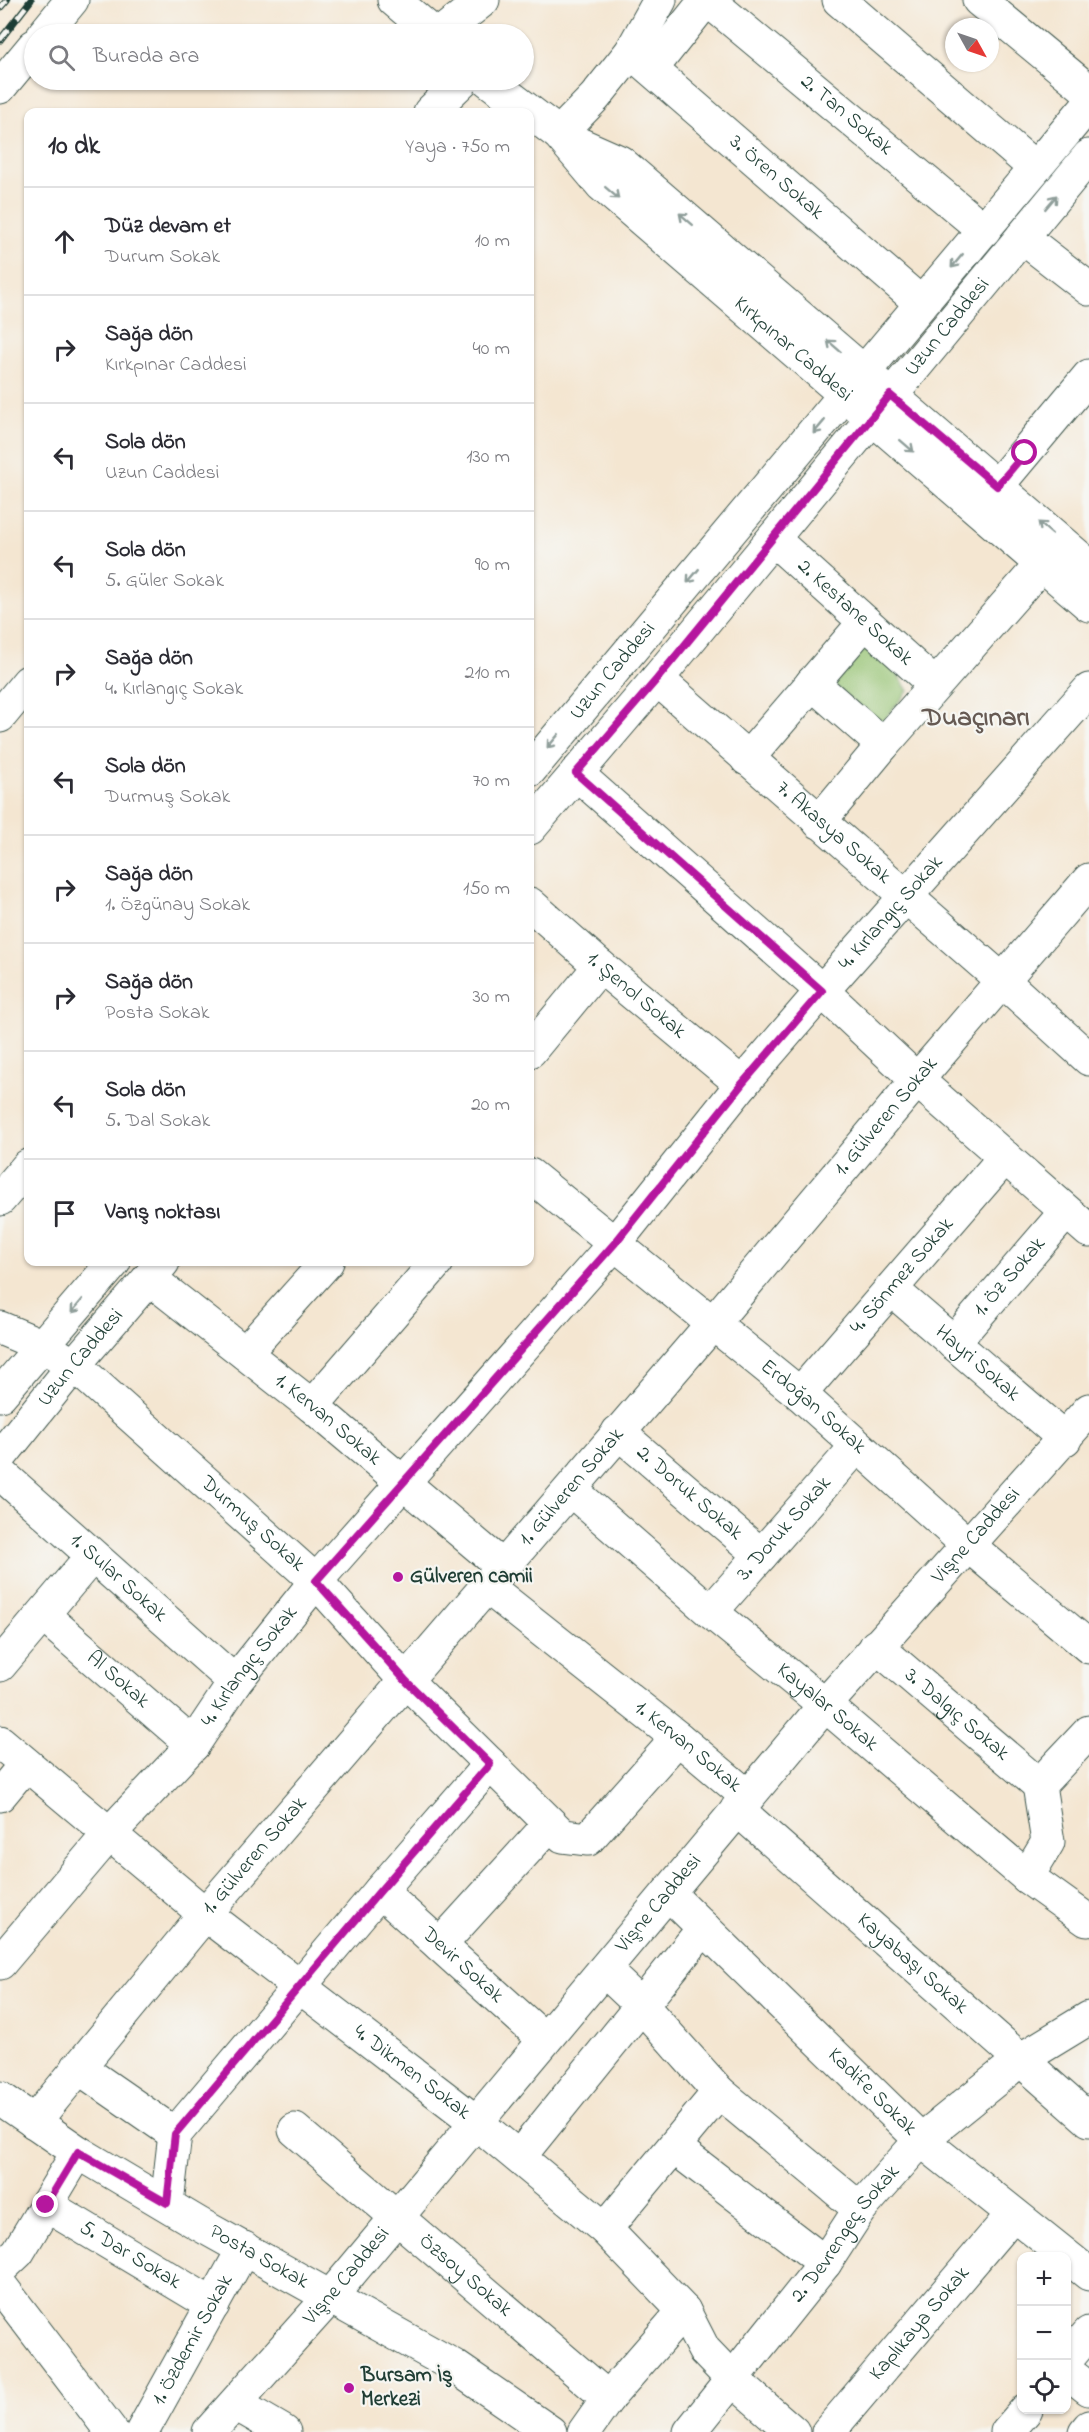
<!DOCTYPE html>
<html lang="tr">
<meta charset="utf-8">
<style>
:root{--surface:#fff;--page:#f2f2f3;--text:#2b2b33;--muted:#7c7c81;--line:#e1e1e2}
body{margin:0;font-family:"Indie Flower",sans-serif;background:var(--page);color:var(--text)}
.controls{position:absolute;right:18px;bottom:18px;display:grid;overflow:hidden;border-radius:12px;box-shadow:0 2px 4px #0004}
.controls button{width:54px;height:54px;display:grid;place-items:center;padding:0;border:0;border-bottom:2px solid var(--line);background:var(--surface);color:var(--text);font:30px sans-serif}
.compass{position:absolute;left:945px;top:18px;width:54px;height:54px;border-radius:50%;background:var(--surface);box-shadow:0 2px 4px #0004;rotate:130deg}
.stop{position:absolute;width:18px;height:18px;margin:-14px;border:4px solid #b5179e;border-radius:50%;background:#fff}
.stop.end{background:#b5179e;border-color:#fff;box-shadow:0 2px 6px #0008}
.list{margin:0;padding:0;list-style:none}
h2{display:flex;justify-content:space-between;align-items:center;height:78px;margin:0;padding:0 24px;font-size:26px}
h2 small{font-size:20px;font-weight:400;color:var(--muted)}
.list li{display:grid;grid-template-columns:39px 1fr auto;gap:18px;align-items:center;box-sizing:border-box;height:108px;padding:0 24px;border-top:2px solid var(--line)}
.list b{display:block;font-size:22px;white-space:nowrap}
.list p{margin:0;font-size:20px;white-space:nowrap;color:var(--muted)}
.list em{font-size:20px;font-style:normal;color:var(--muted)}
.icon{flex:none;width:33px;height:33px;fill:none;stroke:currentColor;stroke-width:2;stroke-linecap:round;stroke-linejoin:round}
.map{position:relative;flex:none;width:1089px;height:2432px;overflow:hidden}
.search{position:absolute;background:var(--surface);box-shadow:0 2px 4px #0004;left:24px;top:24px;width:510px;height:66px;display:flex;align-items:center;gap:15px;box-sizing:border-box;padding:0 21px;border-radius:33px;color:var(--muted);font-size:22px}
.panel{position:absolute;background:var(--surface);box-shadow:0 2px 4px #0004;left:24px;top:108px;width:510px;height:1158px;border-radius:12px}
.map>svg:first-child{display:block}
.green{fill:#94c271;stroke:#5a8052;stroke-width:1.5}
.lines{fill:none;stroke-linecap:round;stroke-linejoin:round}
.minor-casing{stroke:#3f564c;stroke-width:35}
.major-casing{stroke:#3f564c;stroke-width:35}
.highway-casing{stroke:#3f564c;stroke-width:35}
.minor{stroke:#fff;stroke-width:33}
.major{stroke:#fff;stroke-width:33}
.highway{stroke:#fff;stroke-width:33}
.rail-casing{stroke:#1f3d34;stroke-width:7}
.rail{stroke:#f6f6f2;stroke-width:4.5;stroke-dasharray:14;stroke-linecap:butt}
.oneway{stroke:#8f9e9a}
.route{stroke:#b5179e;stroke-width:8}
.poi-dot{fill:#b5179e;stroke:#f6f6f2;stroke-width:2}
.labels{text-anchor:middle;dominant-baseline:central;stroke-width:4.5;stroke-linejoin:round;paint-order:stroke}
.street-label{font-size:21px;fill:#1f3d34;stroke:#f6f6f2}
.poi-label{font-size:21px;font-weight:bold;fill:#1f3d34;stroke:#f6f6f2;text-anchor:start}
.district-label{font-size:27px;font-weight:bold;fill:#665a53;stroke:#f6f6f2}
</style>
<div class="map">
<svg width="1089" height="2432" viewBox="0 0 1089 2432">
<rect width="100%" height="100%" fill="#f6f6f2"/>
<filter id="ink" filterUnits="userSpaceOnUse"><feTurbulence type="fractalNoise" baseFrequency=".0167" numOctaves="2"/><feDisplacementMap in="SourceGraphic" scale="12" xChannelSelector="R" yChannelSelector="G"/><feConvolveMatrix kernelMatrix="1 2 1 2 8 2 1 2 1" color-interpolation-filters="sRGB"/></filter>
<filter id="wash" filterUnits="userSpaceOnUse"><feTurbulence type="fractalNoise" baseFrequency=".008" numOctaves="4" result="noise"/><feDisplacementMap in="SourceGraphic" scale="24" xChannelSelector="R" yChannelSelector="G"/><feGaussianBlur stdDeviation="1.35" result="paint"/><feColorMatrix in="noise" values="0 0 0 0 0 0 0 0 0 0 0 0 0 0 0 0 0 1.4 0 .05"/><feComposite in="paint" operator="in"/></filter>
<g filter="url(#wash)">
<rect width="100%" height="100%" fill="#f4e6d1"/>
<!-- green -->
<path class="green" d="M863,647L890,662L908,691L881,724L832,684Z"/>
</g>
<g filter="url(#ink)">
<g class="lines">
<!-- minor casing -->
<g class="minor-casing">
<g id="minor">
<path id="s1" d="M708,0L984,230"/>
<path d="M839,0L1035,168"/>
<path d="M979,0L1089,91"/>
<path d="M440,34L483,0"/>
<path id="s2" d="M631,52L921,303"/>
<path d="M652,68L706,0"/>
<path d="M430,112L463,80"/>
<path d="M1022,237L1089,289"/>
<path d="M997,486L1089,376"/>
<path id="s3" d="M773,539L935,685"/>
<path id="s4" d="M657,679L1003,981L1089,1059"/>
<path d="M812,683L883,745"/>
<path d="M0,716L28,682"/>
<path d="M747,759L865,622"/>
<path d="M576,773L822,991L917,1080L1089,1231"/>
<path d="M819,822L883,745L1042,564"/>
<path id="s5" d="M530,904L600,966L742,1084"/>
<path d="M530,1051L600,966"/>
<path id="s6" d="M530,1175L800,1394L969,1546L1089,1647"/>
<path d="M0,1199L28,1166"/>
<path id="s7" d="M149,1278L312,1406L503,1567"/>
<path id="s8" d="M891,1289L1065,1439"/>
<path id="s9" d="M0,1328L43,1346L74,1365L316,1581L405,1680L563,1836L588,1839L678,1738"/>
<path id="s10" d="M953,1343L1066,1212"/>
<path d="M245,1353L327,1262"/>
<path id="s11" d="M800,1394L1005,1157"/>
<path d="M312,1406L437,1262"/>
<path id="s12" d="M618,1432L761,1555"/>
<path id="s13" d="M0,1473L235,1682"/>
<path id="s14" d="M571,1490L711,1612L825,1705L1027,1877L1087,1920"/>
<path id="s15" d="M486,1586L678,1738L747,1796"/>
<path id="s16" d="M711,1612L857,1446"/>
<path id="s17" d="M43,1615L193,1745"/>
<path id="s18" d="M876,1646L1039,1785"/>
<path d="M0,1665L92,1556"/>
<path id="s19" d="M0,1742L205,1914L476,2122L605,2229L684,2311L704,2350L732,2379L793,2432"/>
<path d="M0,1795L25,1765"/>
<path id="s20" d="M737,1809L1089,2120"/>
<path d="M1027,1877L1048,1842L1039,1785L1089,1732"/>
<path id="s21" d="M380,1891L544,2039"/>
<path id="s22" d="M668,1893L921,2140L1089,2274"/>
<path d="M440,1945L550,1824"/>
<path id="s23" d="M0,1963L110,1833L193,1745L235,1682L316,1581L615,1243L742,1084L822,991L1089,690"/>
<path d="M604,1970L641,2005L719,2092L860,2209"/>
<path d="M78,2067L175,2134"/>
<path id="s24" d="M0,2098L78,2152L199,2224L454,2366L550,2432"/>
<path id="s25" d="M34,2122L205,1914L713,1323L917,1080L1089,880"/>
<path id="s26" d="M295,2130L608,2398"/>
<path d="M674,2147L825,2263"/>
<path d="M519,2157L704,1928"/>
<path d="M167,2203L175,2134L380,1891L490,1764"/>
<path id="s27" d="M46,2205L213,2305"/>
<path d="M605,2229L719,2092"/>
<path d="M0,2269L18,2252L78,2152"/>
<path d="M1066,2360L1089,2333"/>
<path d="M1066,2371L1089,2389"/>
<path d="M236,2404L284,2432"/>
<path id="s28" d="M142,2432L244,2248"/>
<path d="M584,2432L608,2398L684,2311"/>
<path id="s29" d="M690,2432L825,2263L860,2209L921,2140L1020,2060L1089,2018"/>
<path id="s30" d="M828,2432L1013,2214"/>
<path d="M1007,2432L1026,2410"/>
<path d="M1085,2432L1089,2427"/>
</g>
</g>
<!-- major casing -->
<g class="major-casing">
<g id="major">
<path d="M394,0L434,34"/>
<path id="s31" d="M488,80L559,134L602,185L1089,605"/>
<path d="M559,134L595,97L631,52L660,0"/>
<path d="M568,139L620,162L1089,566"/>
<path id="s32" d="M530,770L1089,104"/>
<path id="s33" d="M530,828L657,679L1089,156"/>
<path d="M0,1395L114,1262"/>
<path id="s34" d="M0,1457L74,1365L163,1262"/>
<path d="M0,2285L112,2432"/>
<path id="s35" d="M209,2432L331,2296L825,1705L1089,1410"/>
</g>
</g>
<!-- highway casing -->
<g class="highway-casing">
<path id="highway" d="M44,34L72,0
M0,87L34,46"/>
</g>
<!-- minor -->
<use href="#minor" class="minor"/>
<!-- major -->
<use href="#major" class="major"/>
<!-- highway -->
<use href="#highway" class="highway"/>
<!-- rail casing -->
<g class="rail-casing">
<path id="rail" d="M0,8L7,0
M0,40L31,0"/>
</g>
<!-- rail -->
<use href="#rail" class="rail"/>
</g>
<!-- one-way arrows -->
<defs><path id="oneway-shaft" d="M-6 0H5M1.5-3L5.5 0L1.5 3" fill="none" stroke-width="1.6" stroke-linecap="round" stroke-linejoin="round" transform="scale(1.5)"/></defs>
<g class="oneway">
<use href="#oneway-shaft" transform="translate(612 193) rotate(41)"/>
<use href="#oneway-shaft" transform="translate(1051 202) rotate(-50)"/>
<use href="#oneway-shaft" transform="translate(686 219) rotate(-139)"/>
<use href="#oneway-shaft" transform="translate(957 261) rotate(130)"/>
<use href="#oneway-shaft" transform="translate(834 346) rotate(-139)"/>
<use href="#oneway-shaft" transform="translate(819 427) rotate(130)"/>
<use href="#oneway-shaft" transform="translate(907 446) rotate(41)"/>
<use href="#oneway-shaft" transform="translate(1045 528) rotate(-139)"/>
<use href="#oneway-shaft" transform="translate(693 576) rotate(130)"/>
<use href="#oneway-shaft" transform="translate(553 741) rotate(130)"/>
<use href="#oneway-shaft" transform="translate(77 1306) rotate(130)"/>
</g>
</g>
<g class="lines" filter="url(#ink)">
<!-- route -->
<path class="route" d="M46,2205L78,2152L167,2203L175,2134L380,1891L490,1764L405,1680L316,1581L615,1243L742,1084L822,991L576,773L657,679L890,395L997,486L1025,453"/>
</g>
<!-- markers -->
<g class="poi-dot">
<circle cx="398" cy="1577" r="6"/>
<circle cx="349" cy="2388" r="6"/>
</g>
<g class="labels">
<!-- street labels -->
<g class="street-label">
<text stroke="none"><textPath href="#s1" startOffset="180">2. Tan Sokak</textPath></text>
<text stroke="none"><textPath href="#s2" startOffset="192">3. Ören Sokak</textPath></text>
<text stroke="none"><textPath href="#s33" startOffset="652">Uzun Caddesi</textPath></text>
<text stroke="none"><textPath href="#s31" startOffset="408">Kırkpınar Caddesi</textPath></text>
<text stroke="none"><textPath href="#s3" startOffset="110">2. Kestane Sokak</textPath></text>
<text stroke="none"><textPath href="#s32" startOffset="129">Uzun Caddesi</textPath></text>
<text stroke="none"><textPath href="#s4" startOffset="234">7. Akasya Sokak</textPath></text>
<text stroke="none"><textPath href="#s23" startOffset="1378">4. Kırlangıç Sokak</textPath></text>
<text stroke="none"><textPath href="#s5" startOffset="140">1. Şenol Sokak</textPath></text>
<text stroke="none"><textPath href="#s25" startOffset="1318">1. Gülveren Sokak</textPath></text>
<text stroke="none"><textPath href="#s11" startOffset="156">4. Sönmez Sokak</textPath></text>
<text stroke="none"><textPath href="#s10" startOffset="87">1. Öz Sokak</textPath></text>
<text stroke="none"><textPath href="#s34" startOffset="128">Uzun Caddesi</textPath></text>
<text stroke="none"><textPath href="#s8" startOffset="114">Hayri Sokak</textPath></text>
<text stroke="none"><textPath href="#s6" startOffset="366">Erdoğan Sokak</textPath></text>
<text stroke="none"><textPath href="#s7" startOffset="228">1. Kervan Sokak</textPath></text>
<text stroke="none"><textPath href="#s25" startOffset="832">1. Gülveren Sokak</textPath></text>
<text stroke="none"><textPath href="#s12" startOffset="94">2. Doruk Sokak</textPath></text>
<text stroke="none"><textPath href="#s9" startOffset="322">Durmuş Sokak</textPath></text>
<text stroke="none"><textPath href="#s16" startOffset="111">3. Doruk Sokak</textPath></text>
<text stroke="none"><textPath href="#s35" startOffset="1180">Vişne Caddesi</textPath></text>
<text stroke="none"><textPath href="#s13" startOffset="158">1. Sular Sokak</textPath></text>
<text stroke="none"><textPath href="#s23" startOffset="388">4. Kırlangıç Sokak</textPath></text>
<text stroke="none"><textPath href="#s17" startOffset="99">Al Sokak</textPath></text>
<text stroke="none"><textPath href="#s14" startOffset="336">Kayalar Sokak</textPath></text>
<text stroke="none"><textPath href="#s18" startOffset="106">3. Dalgıç Sokak</textPath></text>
<text stroke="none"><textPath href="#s15" startOffset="258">1. Kervan Sokak</textPath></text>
<text stroke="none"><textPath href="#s25" startOffset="346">1. Gülveren Sokak</textPath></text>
<text stroke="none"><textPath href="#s35" startOffset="694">Vişne Caddesi</textPath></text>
<text stroke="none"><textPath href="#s21" startOffset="111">Devir Sokak</textPath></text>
<text stroke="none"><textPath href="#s20" startOffset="234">Kayabaşı Sokak</textPath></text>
<text stroke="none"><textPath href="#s19" startOffset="528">4. Dikmen Sokak</textPath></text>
<text stroke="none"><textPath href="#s22" startOffset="285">Kadife Sokak</textPath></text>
<text stroke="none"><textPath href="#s29" startOffset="252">2. Devrengeç Sokak</textPath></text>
<text stroke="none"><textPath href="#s27" startOffset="98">5. Dar Sokak</textPath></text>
<text stroke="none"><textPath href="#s24" startOffset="304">Posta Sokak</textPath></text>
<text stroke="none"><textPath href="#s26" startOffset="224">Özsoy Sokak</textPath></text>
<text stroke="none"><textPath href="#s35" startOffset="208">Vişne Caddesi</textPath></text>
<text stroke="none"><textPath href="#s30" startOffset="142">Kaplıkaya Sokak</textPath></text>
<text stroke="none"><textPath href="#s28" startOffset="105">1. Özdemir Sokak</textPath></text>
</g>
<!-- poi labels -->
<g class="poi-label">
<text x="410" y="1577">Gülveren camii</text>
<text x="361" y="2376">Bursam İş<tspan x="361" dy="24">Merkezi</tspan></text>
</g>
<!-- district labels -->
<g class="district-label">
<text x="976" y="718">Duaçınarı</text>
</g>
</g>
</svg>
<div class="controls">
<button>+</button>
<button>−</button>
<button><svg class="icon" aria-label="locate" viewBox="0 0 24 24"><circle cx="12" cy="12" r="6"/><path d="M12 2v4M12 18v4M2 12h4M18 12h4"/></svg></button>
</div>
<svg class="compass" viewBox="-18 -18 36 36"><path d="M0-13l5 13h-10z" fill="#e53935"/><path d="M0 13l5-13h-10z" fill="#7c7c81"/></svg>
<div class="stop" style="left:1025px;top:453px"></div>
<div class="stop end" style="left:46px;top:2205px"></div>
<div class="search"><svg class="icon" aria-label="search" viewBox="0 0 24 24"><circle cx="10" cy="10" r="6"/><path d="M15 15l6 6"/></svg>Burada ara</div>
<section class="panel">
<h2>10 dk<small>Yaya · 750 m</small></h2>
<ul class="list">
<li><svg class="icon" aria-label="ahead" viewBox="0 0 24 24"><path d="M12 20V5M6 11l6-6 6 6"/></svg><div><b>Düz devam et</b><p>Durum Sokak</p></div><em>10 m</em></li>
<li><svg class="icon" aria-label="right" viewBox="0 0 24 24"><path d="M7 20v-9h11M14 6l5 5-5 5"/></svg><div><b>Sağa dön</b><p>Kırkpınar Caddesi</p></div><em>40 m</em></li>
<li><svg class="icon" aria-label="left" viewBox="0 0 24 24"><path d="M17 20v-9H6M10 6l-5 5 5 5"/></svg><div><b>Sola dön</b><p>Uzun Caddesi</p></div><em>130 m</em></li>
<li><svg class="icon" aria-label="left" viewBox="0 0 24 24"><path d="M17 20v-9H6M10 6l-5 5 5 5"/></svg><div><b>Sola dön</b><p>5. Güler Sokak</p></div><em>90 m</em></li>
<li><svg class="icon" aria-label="right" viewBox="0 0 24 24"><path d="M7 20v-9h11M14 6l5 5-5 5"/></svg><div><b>Sağa dön</b><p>4. Kırlangıç Sokak</p></div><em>210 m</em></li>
<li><svg class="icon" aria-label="left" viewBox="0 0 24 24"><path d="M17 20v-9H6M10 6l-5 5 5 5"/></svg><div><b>Sola dön</b><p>Durmuş Sokak</p></div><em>70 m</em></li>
<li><svg class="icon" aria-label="right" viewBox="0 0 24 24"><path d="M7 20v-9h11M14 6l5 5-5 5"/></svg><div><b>Sağa dön</b><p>1. Özgünay Sokak</p></div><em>150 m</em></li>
<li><svg class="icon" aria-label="right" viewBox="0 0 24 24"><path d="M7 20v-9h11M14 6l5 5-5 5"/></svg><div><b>Sağa dön</b><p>Posta Sokak</p></div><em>30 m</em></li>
<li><svg class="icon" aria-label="left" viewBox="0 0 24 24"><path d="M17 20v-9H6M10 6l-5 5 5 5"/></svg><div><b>Sola dön</b><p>5. Dal Sokak</p></div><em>20 m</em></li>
<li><svg class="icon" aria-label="arrive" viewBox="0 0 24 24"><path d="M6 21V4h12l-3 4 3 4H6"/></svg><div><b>Varış noktası</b></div></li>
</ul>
</section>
</div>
